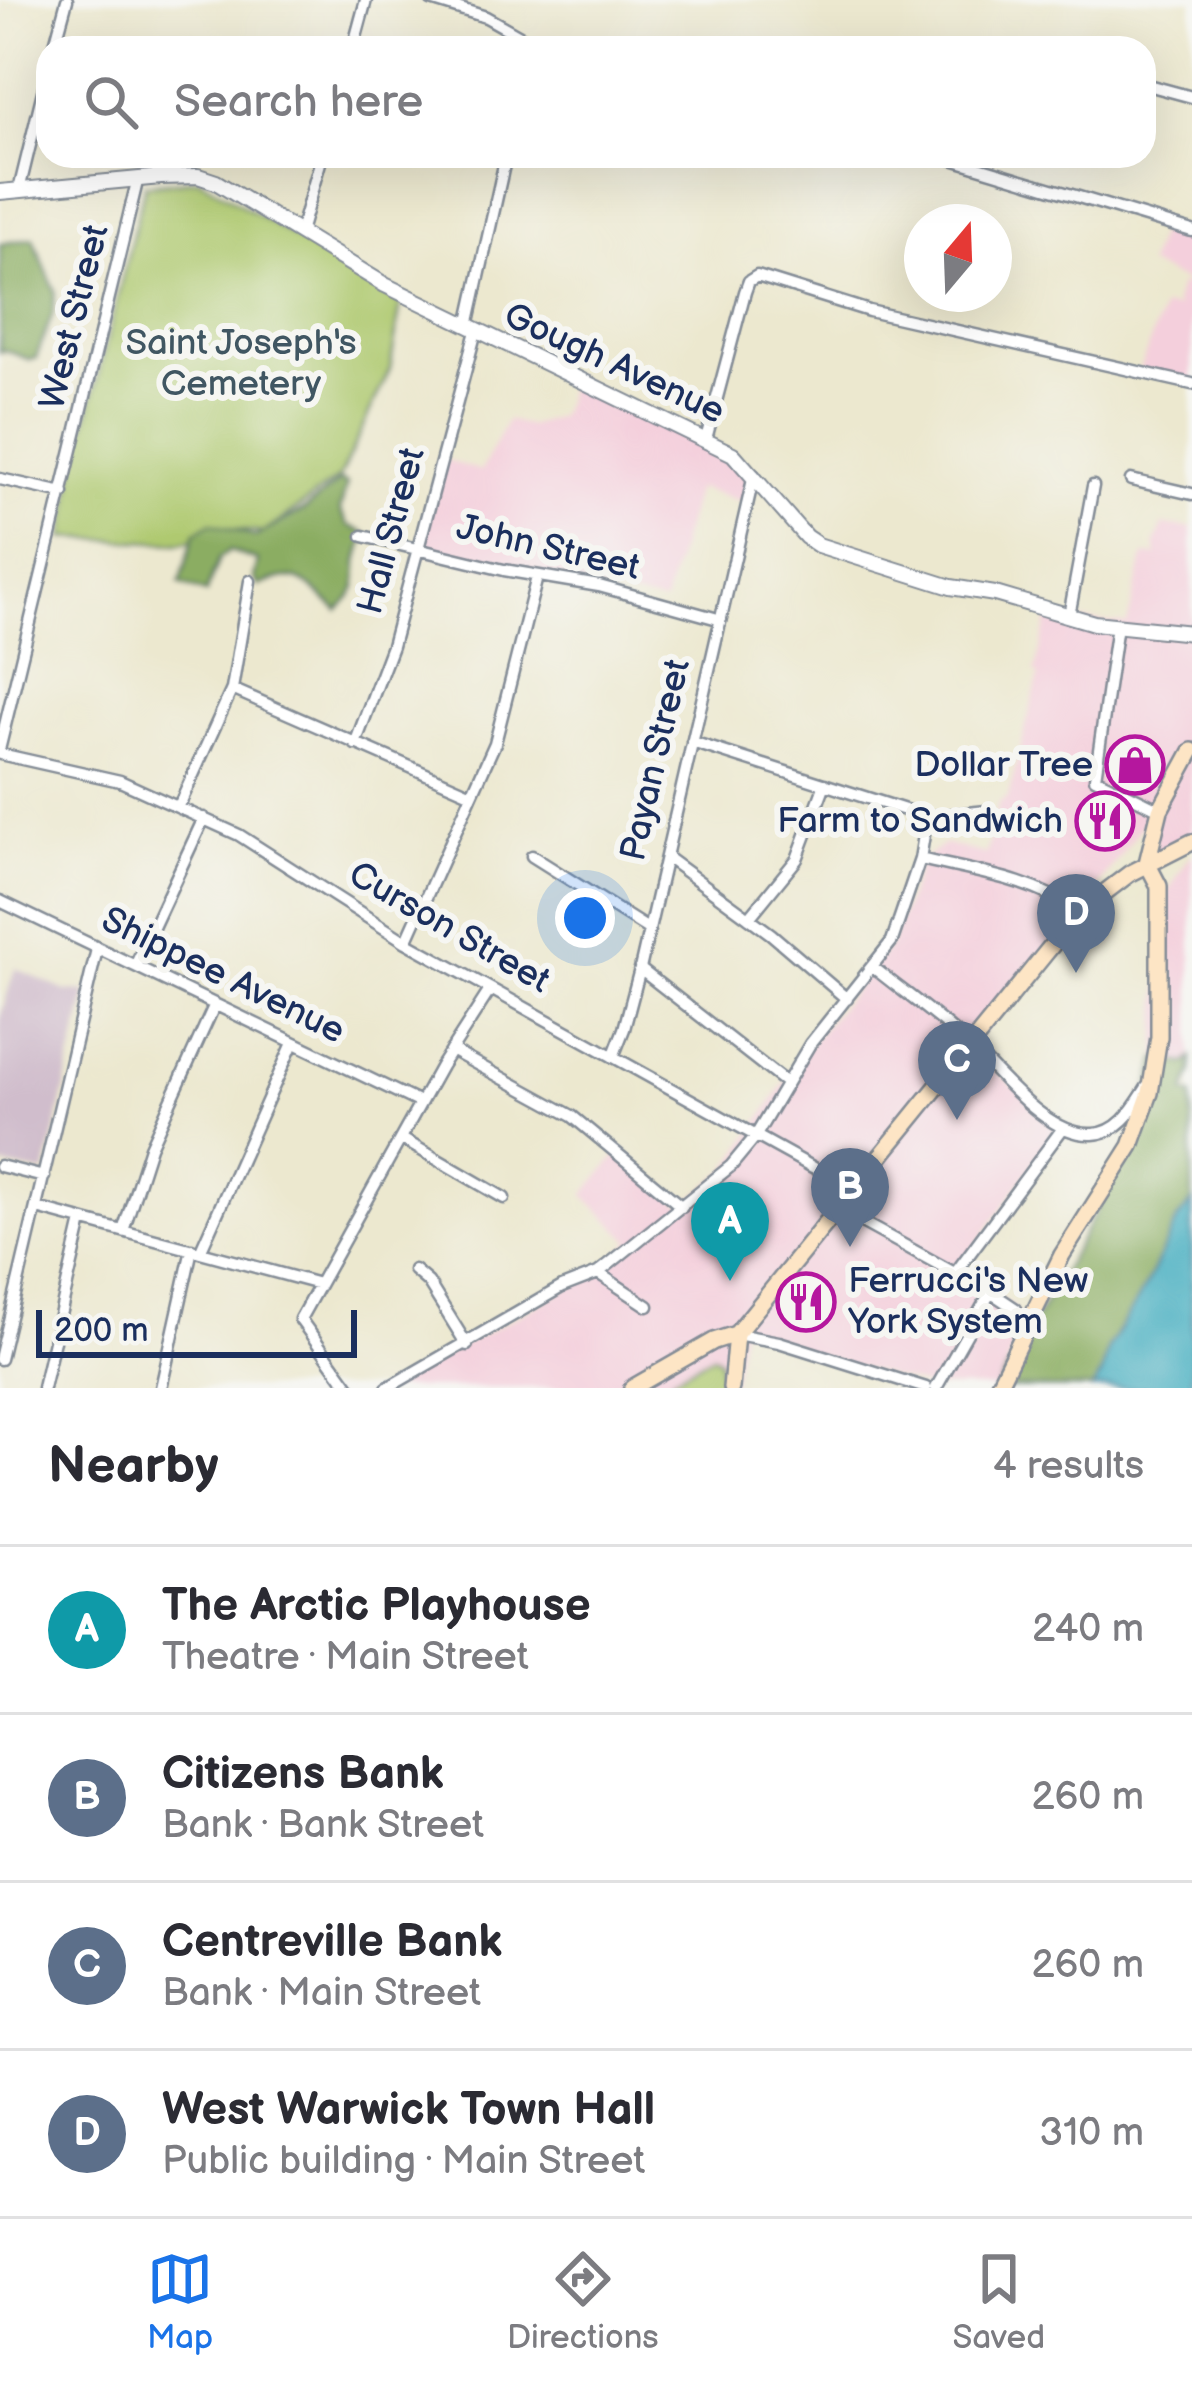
<!DOCTYPE html>
<meta charset="utf-8">
<style>
:root{--surface:#fff;--page:#f2f2f3;--text:#2b2b33;--muted:#7c7c81;--line:#e1e1e2;--accent:#1a73e8}
body{margin:0;font-family:"Balsamiq Sans",sans-serif;background:var(--page);color:var(--text)}
.compass{position:absolute;left:904px;top:204px;width:108px;height:108px;border-radius:50%;background:var(--surface);box-shadow:0 12px 48px #0002;rotate:19deg}
.scale{position:absolute;left:36px;bottom:30px;width:321px;box-sizing:border-box;padding-left:12px;border:6px solid #1b2f5e;border-top:0;font-size:33px;line-height:42px;white-space:nowrap;color:#1b2f5e;-webkit-text-stroke:9px #f6f6f2;paint-order:stroke}
.you{position:absolute;left:585px;top:918px;width:42px;height:42px;margin:-30px;border:9px solid #fff;border-radius:50%;background:#1a73e8;box-shadow:0 0 0 18px #1a73e833}
.badge{display:grid;place-items:center;width:78px;height:78px;border-radius:50%;background:var(--accent);color:#fff;font-size:39px;font-weight:700}
.pin{position:absolute;translate:-50% -99px;filter:drop-shadow(0 3px 6px #0008)}
.pin::after{content:'';position:absolute;top:63px;width:42px;height:36px;background:inherit;clip-path:polygon(0 0,100% 0,50% 100%)}
.list{margin:0;padding:0;list-style:none}
h2{display:flex;justify-content:space-between;align-items:center;height:156px;margin:0;padding:0 48px;font-size:51px}
h2 small{font-size:39px;font-weight:400;color:var(--muted)}
.list li{display:grid;grid-template-columns:78px 1fr auto;gap:36px;align-items:center;box-sizing:border-box;height:168px;padding:0 48px;border-top:3px solid var(--line)}
.list b{display:block;font-size:45px;white-space:nowrap}
.list p{margin:0;font-size:39px;white-space:nowrap;color:var(--muted)}
.list em{font-size:39px;font-style:normal;color:var(--muted)}
.icon{flex:none;width:66px;height:66px;fill:none;stroke:currentColor;stroke-width:2;stroke-linecap:round;stroke-linejoin:round}
.map{position:relative;flex:none;width:1192px;height:1388px;overflow:hidden}
.search{position:absolute;background:var(--surface);box-shadow:0 12px 48px #0002;left:36px;right:36px;top:36px;height:132px;display:flex;align-items:center;gap:30px;box-sizing:border-box;padding:0 42px;border-radius:36px;color:var(--muted);font-size:45px}
.sheet{height:828px;background:var(--surface)}
nav{display:flex;justify-content:space-around;align-items:center;box-sizing:border-box;height:168px;border-top:3px solid var(--line);background:var(--surface);font-size:33px;color:var(--muted)}
nav a{display:grid;justify-items:center;gap:6px}
nav .on{color:var(--accent)}
.map>svg:first-child{display:block}
.built{fill:#f4cfdc}
.industrial{fill:#d0bdcc}
.green{fill:#afc96f;stroke:#657c66;stroke-width:3}
.forest{fill:#8bad62;stroke:#536e60;stroke-width:3}
.water{fill:#40acbf;stroke:#2e6e8e;stroke-width:3}
.lines{fill:none;stroke-linecap:round;stroke-linejoin:round}
.minor-casing{stroke:#848c96;stroke-width:15}
.tertiary-casing{stroke:#848c96;stroke-width:18}
.secondary-casing{stroke:#848c96;stroke-width:20}
.minor{stroke:#fff;stroke-width:10}
.tertiary{stroke:#fff;stroke-width:14}
.secondary{stroke:#fde5c5;stroke-width:15}
.labels{text-anchor:middle;dominant-baseline:central;stroke-width:12;stroke-linejoin:round;paint-order:stroke}
.street-label{font-size:36px;fill:#1b2f5e;stroke:#f6f6f2}
.park-label{font-size:36px;fill:#405662;stroke:#f6f6f2}
.poi-label{font-size:36px;fill:#1b2f5e;stroke:#f6f6f2;text-anchor:end}
</style>
<div class="map">
<svg width="1192" height="1388" viewBox="0 0 1192 1388">
<rect width="100%" height="100%" fill="#f6f6f2"/>
<filter id="ink" filterUnits="userSpaceOnUse"><feTurbulence type="fractalNoise" baseFrequency=".00833" numOctaves="2"/><feDisplacementMap in="SourceGraphic" scale="24" xChannelSelector="R" yChannelSelector="G"/><feConvolveMatrix kernelMatrix="1 2 1 2 8 2 1 2 1" color-interpolation-filters="sRGB"/></filter>
<filter id="wash" filterUnits="userSpaceOnUse"><feTurbulence type="fractalNoise" baseFrequency=".004" numOctaves="4" result="noise"/><feDisplacementMap in="SourceGraphic" scale="48" xChannelSelector="R" yChannelSelector="G"/><feGaussianBlur stdDeviation="2.7" result="paint"/><feColorMatrix in="noise" values="0 0 0 0 0 0 0 0 0 0 0 0 0 0 0 0 0 1.4 0 .05"/><feComposite in="paint" operator="in"/></filter>
<g filter="url(#wash)">
<rect width="100%" height="100%" fill="#ece8cf"/>
<!-- built -->
<path class="built" d="M1162,225L1192,231V382L1139,371L1163,307L1178,308L1174,303L1179,285L1190,284L1147,265Z
M572,376L752,470L746,503L696,488L664,603L418,552L444,459L481,471L507,420L529,426L559,416Z
M1163,525L1192,528V843L1156,856L1153,810L1091,896L969,1049L1060,1125L958,1272L1013,1306L1023,1324L997,1388L928,1387L792,1348L742,1328L732,1388H386L595,1273L631,1241L584,1195L619,1153L683,1206L728,1169L809,1045L891,944L921,861L945,844L986,854L998,804L1008,797L1039,675L1035,672L1048,617L1127,624L1144,555L1157,556L1155,544Z
M1192,852V1058L1186,1064L1157,1059L1162,902Z"/>
<!-- industrial -->
<path class="industrial" d="M15,968L66,991L87,992L45,1174L0,1165V1018Z"/>
<!-- green -->
<path class="green" d="M199,179L401,303L390,369L339,478L264,533L226,529L181,543L64,538L75,469L145,185Z
M713,1355L720,1360V1388H672V1378Z"/>
<!-- forest -->
<path class="forest" d="M33,238L55,291L53,313L36,358L30,360L5,350L0,352V244Z
M340,481L347,484L340,510L348,525L367,534C364,543 358,555 358,565C357,587 358,593 338,610C306,586 302,566 259,586L254,578L258,561L230,551L219,558L206,593L180,583L195,533L211,523L255,537L304,510Z
M1157,1058L1186,1064L1192,1058V1073L1185,1093L1192,1095V1202L1178,1220L1144,1289L1108,1349L1102,1374L1093,1388H997L1132,1147Z"/>
<!-- water -->
<path class="water" d="M1192,1202V1388H1093L1102,1374L1108,1349L1144,1289L1178,1219Z"/>
</g>
<g filter="url(#ink)">
<g class="lines">
<!-- minor casing -->
<g class="minor-casing">
<path id="minor" d="M431,0L486,17L541,48
M54,48L67,0
M353,48L366,0
M1144,84L1192,97
M942,156L1192,231
M19,190L48,71
M300,232L322,156
M468,326L506,156
M706,439L745,292L749,281L757,276L869,311L1192,384
M0,479L63,493
M1131,480L1192,494
M363,536L504,570L599,586L718,619
M1069,616L1093,486
M1117,625L1095,778L1160,810
M232,689L472,794
M355,744L392,646L476,331
M0,746L137,182
M0,754L120,781L239,835L406,942L854,1190
M179,806L232,689L250,581
M927,817L987,811
M532,856L648,929
M666,857L771,934L847,999
M920,859C975,872 1033,879 1079,912
M0,901L420,1103
M749,918L797,859L825,784
M406,942L495,743L537,577
M135,966L204,818
M874,968C905,993 939,1017 968,1044C999,1072 1047,1137 1093,1134C1120,1133 1134,1107 1147,1087
M640,969L786,1083
M451,1050L572,1116L682,1207
M613,1057L624,1029L640,969L754,475
M402,1139L504,1198
M0,1166L44,1177
M37,1208L319,1284
M838,1209L998,1297L1016,1309L1024,1332
M123,1231L150,1147L215,1004
M200,1252L293,1043
M414,1270L428,1282L467,1345
M956,1272L1063,1128
M598,1273L648,1306
M736,1334L779,1342L926,1388
M0,1359L97,949
M43,1388L82,1221
M161,1388L192,1249
M350,1388L300,1319L441,1066L490,990
M387,1388L562,1287L598,1273L731,1166L755,1137L810,1044L892,941L920,859L927,817L692,742
M936,1388L990,1293"/>
</g>
<!-- tertiary casing -->
<g class="tertiary-casing">
<path id="tertiary" d="M0,192L161,177L198,176L216,182L385,285L733,454L806,537L818,545L951,587L995,594L1094,623L1192,633"/>
</g>
<!-- secondary casing -->
<g class="secondary-casing">
<path id="secondary" d="M632,1388L714,1341L736,1334
M731,1388L736,1334L1079,912L1129,874L1192,842
M997,1388L1062,1255L1131,1146L1150,1093L1159,1037V886L1147,863L1160,810L1192,751"/>
</g>
<!-- minor -->
<use href="#minor" class="minor"/>
<!-- tertiary -->
<use href="#tertiary" class="tertiary"/>
<!-- secondary -->
<use href="#secondary" class="secondary"/>
</g>
</g>
<!-- icons -->
<defs>
<g id="shop-ring" transform="scale(3)"><circle r="9.5" fill="#f6f6f2" stroke="#b5179e" stroke-width="1.5"/><path d="M-5-2.5h2.3a2.7 3.5 0 0 1 5.4 0H5L5.5 6h-11ZM-1.5-2.5h3a1.5 2.3 0 0 0-3 0Z" fill="#b5179e"/></g>
<g id="restaurant-ring" transform="scale(3)"><circle r="9.5" fill="#f6f6f2" stroke="#b5179e" stroke-width="1.5"/><path d="M-5-6h1v4h1v-4h1v4h1v-4h1v5L-1.5 .5V6h-2V.5L-5-1ZM5-6V6H3V1.5H1.5Q1.5-4 5-6Z" fill="#b5179e"/></g>
</defs>
<g fill-rule="evenodd">
<use href="#shop-ring" x="1135" y="765"/>
<use href="#restaurant-ring" x="1105" y="821"/>
<use href="#restaurant-ring" x="806" y="1302"/>
</g>
<g class="labels">
<!-- street labels -->
<g class="street-label">
<text transform="translate(75 317) rotate(-76)">West Street</text>
<text transform="translate(614 364) rotate(25)">Gough Avenue</text>
<text transform="translate(392 531) rotate(-75)">Hall Street</text>
<text transform="translate(548 548) rotate(13)">John Street</text>
<text transform="translate(656 760) rotate(-77)">Payan Street</text>
<text transform="translate(449 928) rotate(30)">Curson Street</text>
<text transform="translate(223 976) rotate(26)">Shippee Avenue</text>
</g>
<!-- park labels -->
<g class="park-label">
<text x="241" y="343">Saint Joseph's<tspan x="241" dy="41">Cemetery</tspan></text>
</g>
<!-- poi labels -->
<g class="poi-label">
<text x="1093" y="765">Dollar Tree</text>
<text x="1063" y="821">Farm to Sandwich</text>
<text x="848" y="1281" text-anchor="start">Ferrucci's New<tspan x="848" dy="41">York System</tspan></text>
</g>
</g>
</svg>
<svg class="compass" viewBox="-18 -18 36 36"><path d="M0-13l5 13h-10z" fill="#e53935"/><path d="M0 13l5-13h-10z" fill="#7c7c81"/></svg>
<div class="scale">200 m</div>
<div class="you"></div>
<div class="pin badge" style="left:730px;top:1281px;background:#0f9aa8">A</div>
<div class="pin badge" style="left:850px;top:1247px;background:#5c6f8a">B</div>
<div class="pin badge" style="left:957px;top:1120px;background:#5c6f8a">C</div>
<div class="pin badge" style="left:1076px;top:973px;background:#5c6f8a">D</div>
<div class="search"><svg class="icon" aria-label="search" viewBox="0 0 24 24"><circle cx="10" cy="10" r="6"/><path d="M15 15l6 6"/></svg>Search here</div>
</div>
<section class="sheet">
<h2>Nearby<small>4 results</small></h2>
<ul class="list">
<li><span class="badge" style="background:#0f9aa8">A</span><div><b>The Arctic Playhouse</b><p>Theatre · Main Street</p></div><em>240 m</em></li>
<li><span class="badge" style="background:#5c6f8a">B</span><div><b>Citizens Bank</b><p>Bank · Bank Street</p></div><em>260 m</em></li>
<li><span class="badge" style="background:#5c6f8a">C</span><div><b>Centreville Bank</b><p>Bank · Main Street</p></div><em>260 m</em></li>
<li><span class="badge" style="background:#5c6f8a">D</span><div><b>West Warwick Town Hall</b><p>Public building · Main Street</p></div><em>310 m</em></li>
</ul>
</section>
<nav>
<a class="on"><svg class="icon" aria-label="map" viewBox="0 0 24 24"><path d="M3 6l6-2 6 2 6-2v14l-6 2-6-2-6 2zM9 4v14M15 6v14"/></svg>Map</a>
<a><svg class="icon" aria-label="directions" viewBox="0 0 24 24"><path d="M12 3l9 9-9 9-9-9zM9 14v-3h6M13 9l2 2-2 2"/></svg>Directions</a>
<a><svg class="icon" aria-label="saved" viewBox="0 0 24 24"><path d="M7 4h10v16l-5-4-5 4z"/></svg>Saved</a>
</nav>
